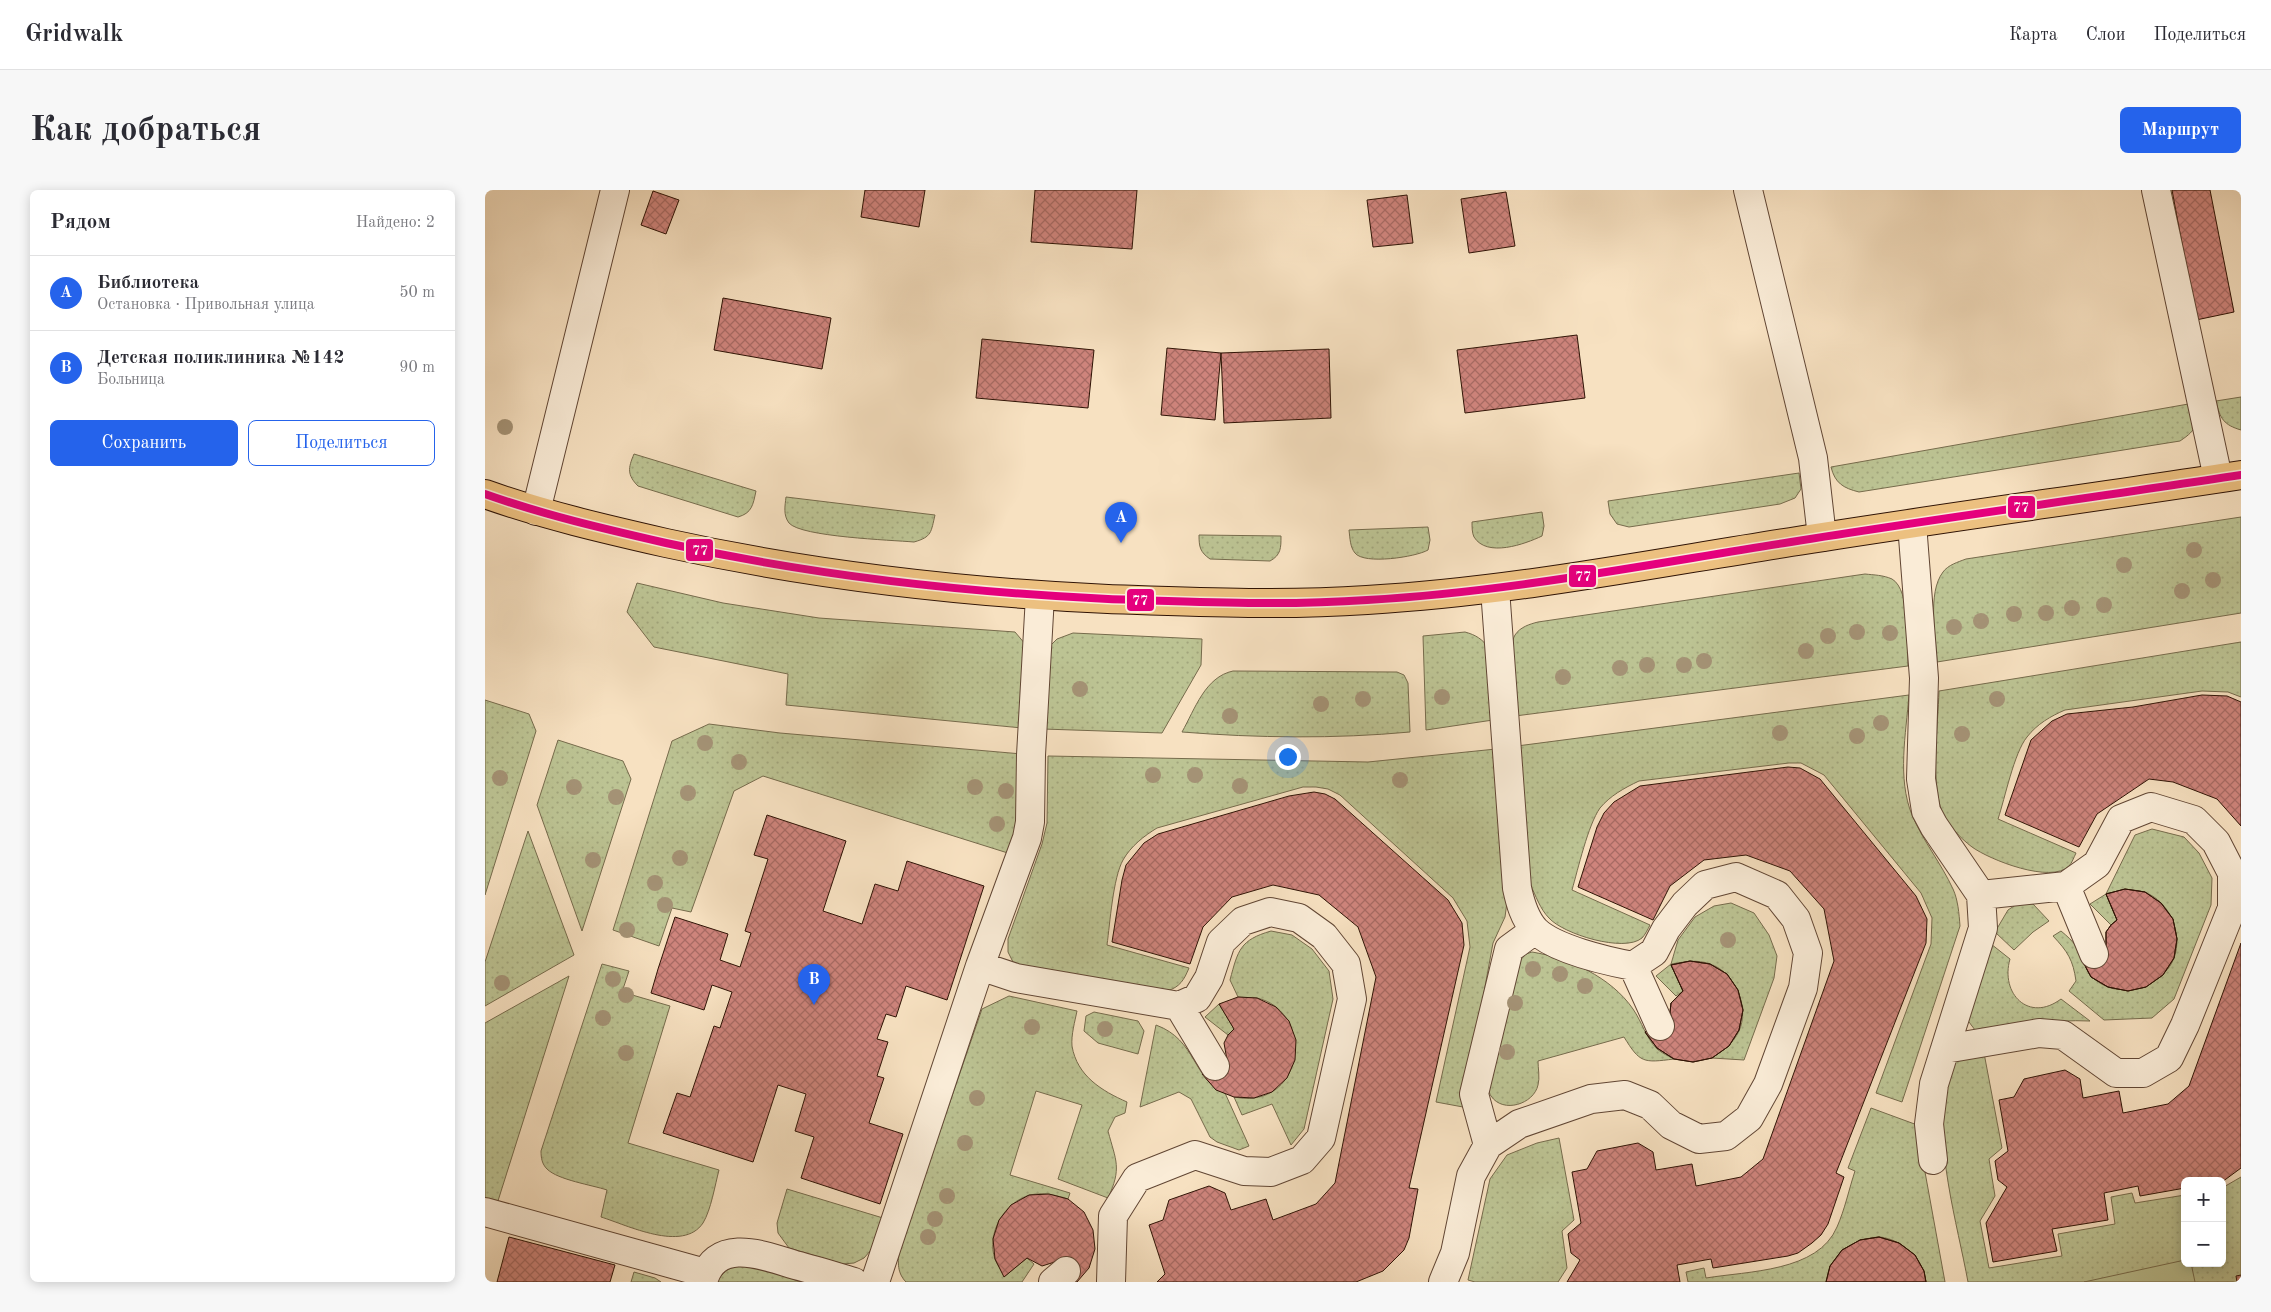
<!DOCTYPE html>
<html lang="ru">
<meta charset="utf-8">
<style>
:root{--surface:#fff;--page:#f7f7f7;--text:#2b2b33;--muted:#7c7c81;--line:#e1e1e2;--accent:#2563eb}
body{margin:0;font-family:"Old Standard TT",serif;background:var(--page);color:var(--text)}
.controls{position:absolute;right:15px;bottom:15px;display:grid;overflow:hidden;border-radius:8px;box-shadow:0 2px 12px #0003}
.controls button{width:45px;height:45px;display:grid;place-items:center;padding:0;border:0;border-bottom:1px solid var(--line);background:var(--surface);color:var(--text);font:25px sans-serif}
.you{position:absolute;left:802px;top:566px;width:18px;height:18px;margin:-12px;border:4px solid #fff;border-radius:50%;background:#1a73e8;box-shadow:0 0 0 8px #1a73e833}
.badge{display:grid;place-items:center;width:32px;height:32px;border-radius:50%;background:var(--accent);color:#fff;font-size:16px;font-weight:700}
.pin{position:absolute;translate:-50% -41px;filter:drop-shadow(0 1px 2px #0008)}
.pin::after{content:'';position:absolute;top:26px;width:18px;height:15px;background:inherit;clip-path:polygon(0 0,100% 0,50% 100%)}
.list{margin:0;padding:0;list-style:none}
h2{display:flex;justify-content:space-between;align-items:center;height:65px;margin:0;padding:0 20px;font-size:21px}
h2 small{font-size:16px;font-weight:400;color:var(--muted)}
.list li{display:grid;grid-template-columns:32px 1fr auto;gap:15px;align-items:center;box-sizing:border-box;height:75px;padding:0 20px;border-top:1px solid var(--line)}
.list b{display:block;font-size:19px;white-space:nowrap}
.list p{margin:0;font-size:16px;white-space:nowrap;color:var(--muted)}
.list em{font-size:16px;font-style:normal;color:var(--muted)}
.actions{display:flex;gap:10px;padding:15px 20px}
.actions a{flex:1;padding:11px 0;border:1px solid var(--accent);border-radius:8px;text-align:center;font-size:18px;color:var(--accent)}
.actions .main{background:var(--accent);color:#fff}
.map{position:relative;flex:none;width:1756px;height:1092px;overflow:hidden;border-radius:8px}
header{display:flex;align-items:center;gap:30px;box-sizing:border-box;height:70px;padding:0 25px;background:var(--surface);border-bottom:1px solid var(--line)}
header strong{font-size:24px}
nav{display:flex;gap:28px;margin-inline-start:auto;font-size:18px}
.intro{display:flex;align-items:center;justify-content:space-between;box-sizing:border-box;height:120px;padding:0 30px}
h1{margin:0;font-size:35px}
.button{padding:12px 22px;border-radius:8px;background:var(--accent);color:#fff;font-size:18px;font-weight:700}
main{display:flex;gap:30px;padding:0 30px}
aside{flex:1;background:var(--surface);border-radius:8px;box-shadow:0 2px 12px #0003}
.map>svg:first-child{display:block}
.grass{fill:url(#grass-dots);stroke:#766b4c}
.garden{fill:#bcc393;stroke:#766b4c}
.building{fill:url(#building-cross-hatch);stroke:#2f1305}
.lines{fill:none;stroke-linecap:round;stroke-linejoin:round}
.minor-casing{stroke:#614634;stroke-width:30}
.major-casing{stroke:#2f1305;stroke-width:30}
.minor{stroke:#faecd7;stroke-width:28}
.major{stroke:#ecc080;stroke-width:28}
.bus-1-casing{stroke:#faecd7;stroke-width:11}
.bus-1{stroke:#e5007d;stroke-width:8}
.tree{fill:#a49275}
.line-badge{stroke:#faecd7;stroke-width:2}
.badge-label{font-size:14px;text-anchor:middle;font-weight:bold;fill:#fff}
</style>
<header>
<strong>Gridwalk</strong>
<nav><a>Карта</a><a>Слои</a><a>Поделиться</a></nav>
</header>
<div class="intro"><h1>Как добраться</h1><a class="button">Маршрут</a></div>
<main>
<aside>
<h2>Рядом<small>Найдено: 2</small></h2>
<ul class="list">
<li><span class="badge">A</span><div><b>Библиотека</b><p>Остановка · Привольная улица</p></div><em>50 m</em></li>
<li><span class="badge">B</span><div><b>Детская поликлиника №142</b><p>Больница</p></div><em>90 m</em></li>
</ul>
<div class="actions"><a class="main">Сохранить</a><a>Поделиться</a></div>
</aside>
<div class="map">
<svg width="1756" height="1092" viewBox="0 0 1756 1092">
<defs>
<pattern id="grass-dots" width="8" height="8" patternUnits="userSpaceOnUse" patternTransform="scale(1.25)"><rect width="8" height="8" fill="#bcc393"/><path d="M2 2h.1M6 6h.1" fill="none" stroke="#a2a77d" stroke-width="1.8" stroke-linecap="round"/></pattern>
<pattern id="building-cross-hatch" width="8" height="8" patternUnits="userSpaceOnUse" patternTransform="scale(1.25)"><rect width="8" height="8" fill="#ce847c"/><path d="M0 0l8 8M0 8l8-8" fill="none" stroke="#a86b64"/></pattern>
</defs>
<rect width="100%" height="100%" fill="#f7e1c1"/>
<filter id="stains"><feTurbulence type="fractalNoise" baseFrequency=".004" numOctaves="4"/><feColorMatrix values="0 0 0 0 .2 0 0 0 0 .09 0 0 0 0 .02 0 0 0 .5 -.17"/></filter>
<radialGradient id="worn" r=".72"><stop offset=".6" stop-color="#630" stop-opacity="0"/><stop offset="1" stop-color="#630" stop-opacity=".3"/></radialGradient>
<!-- grass -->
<path class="grass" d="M1756,207V240C1739,235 1735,229 1731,211Z
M1709,213C1713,234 1713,239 1695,251L1374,302C1358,298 1350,293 1346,277Z
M149,264L271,301C268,315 267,323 253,327L153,296C142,285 143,278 149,264Z
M1314,283L1316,299L1310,308L1295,314L1144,337L1132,334L1125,324L1123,311Z
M301,307L450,325C446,342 447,347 429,352C406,350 316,347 304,333C298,325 300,316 301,307Z
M1057,322L1059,336L1057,346C1040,354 1002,368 989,347C987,343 987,337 987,332Z
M1756,327V423L1452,472C1451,447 1442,403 1458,382C1463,375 1473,372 1481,369Z
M943,337L945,350L943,360C931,367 879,375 870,363C865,357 865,348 864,340Z
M714,345L796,346C796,358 796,365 785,371L725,369C715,362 714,357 714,345Z
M1380,384C1389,385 1398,385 1407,389C1426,400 1422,456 1423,476L1030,526C1029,509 1022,458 1030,445C1035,437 1045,434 1053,432Z
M152,393L238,413L334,428L530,442L541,455L537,538L301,515L303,484L169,457L142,422Z
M980,442C991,445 997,449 1004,458L1008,530L941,540L938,446Z
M588,443L717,449L716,475L677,543L558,539L566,455L572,449Z
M1756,452V507L1743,502L1717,501L1580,520C1566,526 1552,534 1542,547C1529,563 1520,608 1513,629L1591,663C1589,667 1587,673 1584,676C1566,694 1505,670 1487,657C1475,648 1461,633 1456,619C1446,587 1453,535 1454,501Z
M748,481L912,482L919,485L923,493L925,542C850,549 772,548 697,542C710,519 720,487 748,481Z
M1424,505C1421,544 1412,588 1427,625C1438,651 1456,673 1468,699C1473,710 1474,723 1475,736L1417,912L1391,903L1446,754L1447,728L1436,703L1339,585L1316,573H1304L1154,591C1139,598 1125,606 1115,618C1103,635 1093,679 1087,700L1165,735C1163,739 1160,745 1157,748C1139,763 1078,744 1064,728C1055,719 1051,706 1045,694L1032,556Z
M0,510L44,524L51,541L0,705Z
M224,534L295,543L537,564L536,631L526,664L278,586L249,601L206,722L187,718L174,756L128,740L187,551Z
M73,550L138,571L146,589L97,741L52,615Z
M1011,559L1022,712L1020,727L1008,753L978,917L951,912L985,757L982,731L968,708L855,605L843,599L831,597H818L672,638C659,646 646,656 638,670C628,688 625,733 622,755L704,778C699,790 695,797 682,801L530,776L523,762V749L557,654L562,633L563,566L883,572Z
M1667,639L1699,647L1714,663L1727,688L1726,715L1689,809L1667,828L1619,830L1584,801L1591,791C1588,770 1583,762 1568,746L1576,741C1582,746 1588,751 1592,758C1598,766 1600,782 1608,788C1625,802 1639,802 1657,794C1664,791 1673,789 1678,784C1704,761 1691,713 1659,702C1646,698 1634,701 1621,704L1632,730L1626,735L1605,714L1621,704L1650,645Z
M43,641L89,765L0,816V772Z
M1246,713L1269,723L1284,745L1292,766L1289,788L1259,870L1227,868C1238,860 1248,854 1254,841C1265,817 1250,782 1225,774C1212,769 1199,772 1186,774L1198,801L1191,806L1171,786L1186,774L1193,750L1210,727L1229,716Z
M1532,714H1548L1564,731L1548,742L1529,760L1510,742L1523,720Z
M786,741L807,745L827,759L844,781L848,809L819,939L806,955L787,914L757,925L749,907C755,908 763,909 769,908C822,901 824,820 772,808C766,807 759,808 753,807L745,790C753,760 755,750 786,741Z
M1506,754L1525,769C1515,804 1544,833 1576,809L1605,831C1566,829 1531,837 1493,844L1481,828Z
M1047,762C1084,768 1126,787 1148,819C1157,832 1161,848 1172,859C1177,863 1183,866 1189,869C1158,873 1155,873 1139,847L1053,871C1053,878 1055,888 1053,895C1049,914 1018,924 1006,906C1003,902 1003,892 1002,887L1032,767Z
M117,774L144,781L137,802L185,816L143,953L234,980C230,995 226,1020 218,1033C198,1063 142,1035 116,1027L122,1000C107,995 73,990 62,979C57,974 56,968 56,961Z
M84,786L12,1014L0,1010V833Z
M524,806L592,821C590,831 586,845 587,856C592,886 617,901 642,912L640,923L630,927L623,941C631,971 637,978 623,1008L573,989L597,915L551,901L525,985L585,1003L583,1009C570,1005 559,1002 545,1005C519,1012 501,1044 510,1069C512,1075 517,1081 520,1086L542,1068L549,1074L537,1092H421C411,1082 413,1069 415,1057L497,819Z
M734,814L749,839L743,845L720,827Z
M609,822L653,831L659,841L653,864L613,853L599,841L601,826Z
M671,835C712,850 707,889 740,903L764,956L754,960L732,952L725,947L706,909L694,902L655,917Z
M1499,863L1517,958L1504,969L1510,1006L1495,1031L1504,1078L1577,1066L1573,1044L1630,1034L1626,1007L1647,1003L1650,1013L1700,1005V1073H1737V998L1756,987V1092H1483C1473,1037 1447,948 1462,894C1464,885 1468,877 1471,869Z
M1386,918L1435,936L1438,971L1460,1092H1441C1437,1069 1419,1050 1395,1047C1389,1047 1381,1049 1375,1050L1341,1092H1203L1201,1082L1219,1078L1221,1088C1263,1081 1333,1082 1352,1037C1360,1019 1364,999 1370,981L1363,978Z
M1074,948L1089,1030L1077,1041L1082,1078L1073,1092H990L983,1090L1005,989L1022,965L1052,953Z
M302,999L398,1028L386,1060L379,1068L369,1073L358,1074L304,1058L293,1043L292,1033Z
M266,1074L316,1092H232C240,1078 250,1075 266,1074Z
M149,1082L170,1088L176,1092H146Z"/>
<!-- garden -->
<path class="garden" d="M1700,1070V1073H1706L1710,1092H1599Z"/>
<!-- building -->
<path class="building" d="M380,0H440L434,37L376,27Z
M550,0H652L647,59L546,52Z
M1687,0H1725L1749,122L1711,130Z
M168,1L194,10L181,44L156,35Z
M1021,2L1030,56L984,63L976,9Z
M922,5L928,53L888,57L882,10Z
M238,108L346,128L337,179L229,160Z
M1092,145L1100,208L980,223L972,160Z
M497,149L609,160L603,218L491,208Z
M682,158L736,163L730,230L676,225Z
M844,159L846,228L739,233L736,163Z
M1717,505L1742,506L1756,512V636L1732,609L1688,592L1664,589L1612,624L1594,657L1520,625L1546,550L1567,531L1582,524L1648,517Z
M1303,577L1315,578L1335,589L1431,706L1442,729L1441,753L1351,983L1359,987L1343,1034L1336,1045L1327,1053L1313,1063L1303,1066L1228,1078L1226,1069L1192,1075L1195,1092H1082L1095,1070L1086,1063L1083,1044L1096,1033L1087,982L1102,979L1112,961L1153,953L1168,962L1171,980L1207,974L1211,996L1256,987L1278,969L1349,771L1339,719L1305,681L1261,665L1219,670L1185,696L1168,730L1093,697L1112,637L1119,623L1129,612L1155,596Z
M829,602L840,604L850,609L963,710L977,733L979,755L924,998L933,999L924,1048L919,1060L898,1081L871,1092H672L680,1084L664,1035L678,1030L684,1010L724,996L740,1003L746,1020L781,1009L788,1030L831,1014L850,993L891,787L873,737L834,705L788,695L747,707L718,737L705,774L627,752L637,690L641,675L659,653L673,644L804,606Z
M282,625L361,651L338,721L377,734L390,694L413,701L422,671L499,696L462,810L421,796L411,827L401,824L392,849L403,852L392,886L399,888L384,933L418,944L395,1014L316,988L329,947L310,941L321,904L293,895L268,972L178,943L192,903L205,907L229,836L235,838L247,802L227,795L219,820L166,803L173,779L190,727L243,744L235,770L255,777L266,743L260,741L283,669L269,665Z
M1640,699L1660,702L1676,713L1688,729L1692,749L1689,768L1678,785L1661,797L1643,801L1623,797L1606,787L1597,770L1621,759V742L1626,735L1632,730L1621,704Z
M1640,699L1660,702L1676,713L1688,729L1692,749L1689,768L1678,785L1661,797L1643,801L1623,797L1606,787L1597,770L1621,759V742L1626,735L1632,730L1621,704Z
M1756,753V978L1737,992L1700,991V998L1655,1006L1653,996L1619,1003L1623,1030L1567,1039L1572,1061L1508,1072L1501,1033L1522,997L1513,990L1510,971L1523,961L1514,910L1529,907L1539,889L1580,880L1595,889L1598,908L1634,901L1638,923L1683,914L1704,896Z
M1205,771L1225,774L1242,784L1253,800L1258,820L1254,840L1244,856L1227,868L1208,872L1189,869L1172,858L1160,842L1187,830L1185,822L1186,813L1198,801L1186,775Z
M1205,771L1225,774L1242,784L1253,800L1258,820L1254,840L1244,856L1227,868L1208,872L1189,869L1172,858L1160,842L1187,830L1185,822L1186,813L1198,801L1186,775Z
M753,807L772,808L791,817L804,831L811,850L810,870L802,888L787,902L769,908L749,907L731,900L717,884L742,870L739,853L743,845L749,839L734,814Z
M564,1004L583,1009L599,1022L608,1040L610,1059L604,1078L592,1092H590L573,1071L557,1076L542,1068L519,1087L510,1069L508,1049L514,1030L526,1015L544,1005Z
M24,1047L130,1075L125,1092H12Z
M1394,1047L1414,1053L1430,1065L1439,1081L1441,1092H1341L1345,1076L1357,1060L1375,1050Z
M1394,1047L1414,1053L1430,1065L1439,1081L1441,1092H1341L1345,1076L1357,1060L1375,1050Z
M1756,1085V1092H1752L1751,1086Z"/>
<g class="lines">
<!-- minor casing -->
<g class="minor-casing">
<path id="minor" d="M1263,0L1328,268L1337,347
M1671,0L1733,288
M51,321L130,0
M1427,334L1439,488L1436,589L1441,621L1449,636L1496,705L1498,738L1449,894L1444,934L1448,970
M1581,696L1609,764
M495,776L531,788L694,816L712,808L724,788L736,752L758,731L785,722L814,728L839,746L861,774L867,809L836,948L817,970L786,982L759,981L710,965L652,988L628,1026L626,1092
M1148,776L1175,836
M694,816L730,876
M1460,859L1554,843L1578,845L1631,883H1658L1684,868L1700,835L1747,718V683L1731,652L1709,630L1666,617L1636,629L1612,674L1581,696L1496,705
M1003,955L989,904L1024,759L1050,740
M0,1022L220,1083
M218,1092C230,1046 278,1065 310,1075C330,1080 349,1086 369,1092
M390,1092L495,776L542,648L545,632L546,565L555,406
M568,1092L581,1081
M958,1092L970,1063L986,986L1003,955L1034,934L1106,909L1140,905L1165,915L1186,935L1214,949L1241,946L1264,928L1283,894L1318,798L1323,763L1311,729L1292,705L1251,687L1220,695L1200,714L1181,739L1169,762L1148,776C1122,771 1069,759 1050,740C1039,728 1035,712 1032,698L1010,399"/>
</g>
<!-- major casing -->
<g class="major-casing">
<path id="major" d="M0,304C59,325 120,339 181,353C326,385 474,402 623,409C709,412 795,416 882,410C1024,402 1165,374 1306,352C1456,328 1606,308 1756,285"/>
</g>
<!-- minor -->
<use href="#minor" class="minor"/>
<!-- major -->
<use href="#major" class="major"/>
<!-- bus-1 casing -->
<g class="bus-1-casing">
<path id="bus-1" d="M0,304C59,325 120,339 181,353C326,385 474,402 623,409C709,412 795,416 882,410C1024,402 1165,374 1306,352C1456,328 1606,308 1756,285"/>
</g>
<!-- bus-1 -->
<use href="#bus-1" class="bus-1"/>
</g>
<!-- trees -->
<g class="tree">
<circle cx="20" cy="237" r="8"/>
<circle cx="1709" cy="360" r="8"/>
<circle cx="1639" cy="375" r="8"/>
<circle cx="1728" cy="390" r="8"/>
<circle cx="1697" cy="401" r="8"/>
<circle cx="1619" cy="415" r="8"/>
<circle cx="1587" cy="418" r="8"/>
<circle cx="1561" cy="423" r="8"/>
<circle cx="1529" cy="424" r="8"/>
<circle cx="1496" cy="431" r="8"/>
<circle cx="1469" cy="437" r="8"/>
<circle cx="1372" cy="442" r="8"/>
<circle cx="1405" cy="443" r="8"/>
<circle cx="1343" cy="446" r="8"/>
<circle cx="1321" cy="461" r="8"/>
<circle cx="1219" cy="471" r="8"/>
<circle cx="1162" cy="475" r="8"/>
<circle cx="1199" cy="475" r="8"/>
<circle cx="1135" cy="478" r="8"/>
<circle cx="1078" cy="487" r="8"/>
<circle cx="595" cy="499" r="8"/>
<circle cx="957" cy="507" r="8"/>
<circle cx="878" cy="509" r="8"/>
<circle cx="1512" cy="509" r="8"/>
<circle cx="836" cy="514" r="8"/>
<circle cx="745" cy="526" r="8"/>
<circle cx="1396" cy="533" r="8"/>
<circle cx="1295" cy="543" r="8"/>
<circle cx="1477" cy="544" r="8"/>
<circle cx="1372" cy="546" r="8"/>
<circle cx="220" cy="553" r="8"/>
<circle cx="254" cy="572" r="8"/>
<circle cx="668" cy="585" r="8"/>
<circle cx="710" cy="585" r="8"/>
<circle cx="15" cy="588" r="8"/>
<circle cx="915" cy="590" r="8"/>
<circle cx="755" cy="596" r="8"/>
<circle cx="89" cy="597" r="8"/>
<circle cx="490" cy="597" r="8"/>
<circle cx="521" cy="601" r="8"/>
<circle cx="203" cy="603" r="8"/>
<circle cx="131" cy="607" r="8"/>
<circle cx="512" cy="634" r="8"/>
<circle cx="195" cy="668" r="8"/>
<circle cx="108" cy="670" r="8"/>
<circle cx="170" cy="693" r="8"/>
<circle cx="180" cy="715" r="8"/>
<circle cx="142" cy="740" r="8"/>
<circle cx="1243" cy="750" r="8"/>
<circle cx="1048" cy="779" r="8"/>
<circle cx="1075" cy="784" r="8"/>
<circle cx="128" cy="789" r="8"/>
<circle cx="17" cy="793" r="8"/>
<circle cx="1100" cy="796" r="8"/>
<circle cx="141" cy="805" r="8"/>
<circle cx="1030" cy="813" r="8"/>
<circle cx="118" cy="828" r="8"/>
<circle cx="547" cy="837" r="8"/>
<circle cx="620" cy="839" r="8"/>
<circle cx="1022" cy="862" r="8"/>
<circle cx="141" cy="863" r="8"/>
<circle cx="492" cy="908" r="8"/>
<circle cx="480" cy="953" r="8"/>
<circle cx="462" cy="1006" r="8"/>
<circle cx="450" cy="1029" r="8"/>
<circle cx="443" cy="1047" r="8"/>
</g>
<g class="line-badge">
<rect x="1522" y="305" width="29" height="24" rx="5" fill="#e5007d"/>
<rect x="200" y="348" width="29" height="24" rx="5" fill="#e5007d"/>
<rect x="1083" y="374" width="29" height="24" rx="5" fill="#e5007d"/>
<rect x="641" y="398" width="29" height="24" rx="5" fill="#e5007d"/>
</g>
<g class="badge-label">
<text x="1536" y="322">77</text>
<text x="215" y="365">77</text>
<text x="1098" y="391">77</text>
<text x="655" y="415">77</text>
</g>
<rect width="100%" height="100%" filter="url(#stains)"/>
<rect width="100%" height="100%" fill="url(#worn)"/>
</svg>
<div class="controls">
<button>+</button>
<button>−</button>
</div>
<div class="you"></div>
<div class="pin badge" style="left:636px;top:353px">A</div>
<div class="pin badge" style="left:329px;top:815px">B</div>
</div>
</main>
